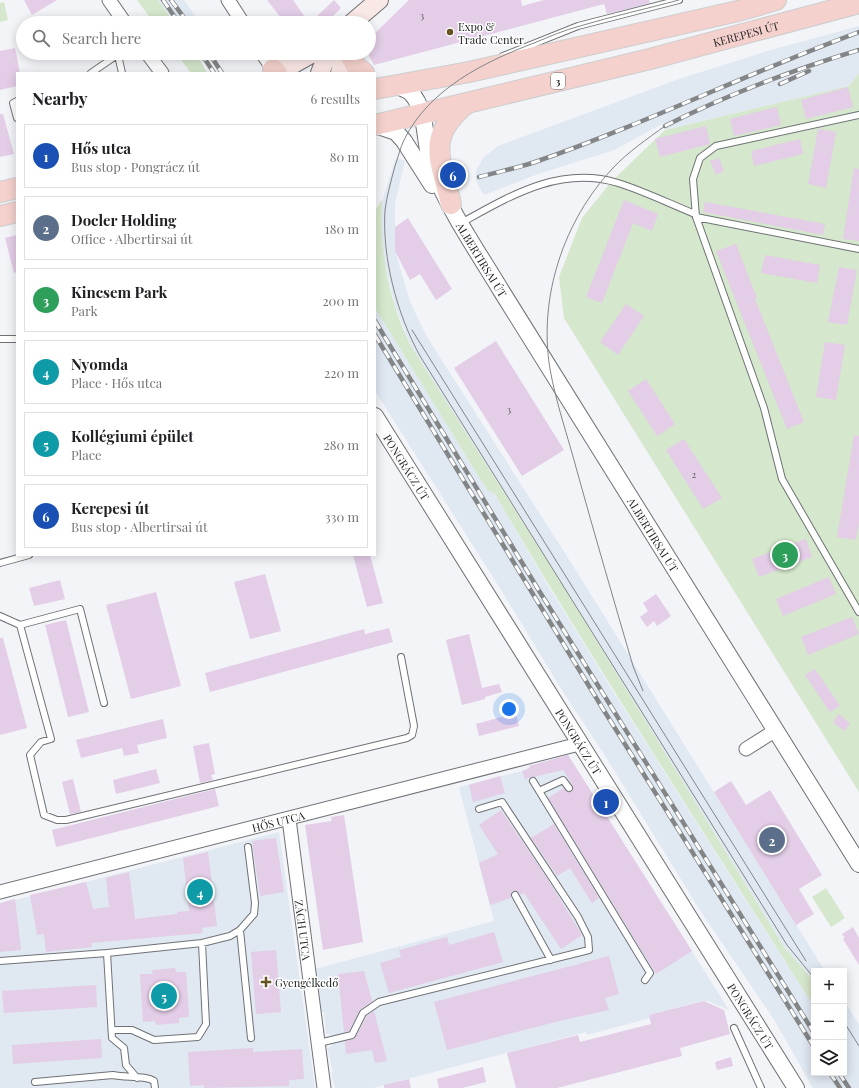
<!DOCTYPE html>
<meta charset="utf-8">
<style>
:root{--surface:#fff;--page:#f2f2f2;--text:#202124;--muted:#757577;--line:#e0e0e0;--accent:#2563eb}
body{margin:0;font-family:"Playfair Display",serif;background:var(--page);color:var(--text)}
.controls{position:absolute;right:12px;bottom:12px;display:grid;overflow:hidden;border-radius:0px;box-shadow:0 2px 10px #0003}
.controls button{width:36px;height:36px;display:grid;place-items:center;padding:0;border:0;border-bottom:1px solid var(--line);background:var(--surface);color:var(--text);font:20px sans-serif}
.you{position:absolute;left:509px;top:709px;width:14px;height:14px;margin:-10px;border:3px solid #fff;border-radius:50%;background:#1a73e8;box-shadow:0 0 0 6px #1a73e833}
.badge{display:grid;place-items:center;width:26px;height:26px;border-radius:50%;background:var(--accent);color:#fff;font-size:13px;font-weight:700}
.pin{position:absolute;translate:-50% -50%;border:2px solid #fff;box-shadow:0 1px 4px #0006}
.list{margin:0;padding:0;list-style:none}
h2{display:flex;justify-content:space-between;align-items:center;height:52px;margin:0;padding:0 16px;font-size:17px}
h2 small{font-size:13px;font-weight:400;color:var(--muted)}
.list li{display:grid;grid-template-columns:26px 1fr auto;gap:12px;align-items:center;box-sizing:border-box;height:64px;margin:0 8px 8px;padding:0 8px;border:1px solid var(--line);border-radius:0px}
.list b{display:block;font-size:15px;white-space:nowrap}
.list p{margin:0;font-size:13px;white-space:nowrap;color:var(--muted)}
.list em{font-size:13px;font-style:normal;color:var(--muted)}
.icon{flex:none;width:22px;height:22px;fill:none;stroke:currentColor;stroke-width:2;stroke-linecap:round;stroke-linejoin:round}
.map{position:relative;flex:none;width:859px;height:1088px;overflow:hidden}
.search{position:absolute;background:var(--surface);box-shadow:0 2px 10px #0003;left:16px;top:16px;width:360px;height:44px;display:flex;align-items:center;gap:10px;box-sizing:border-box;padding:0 14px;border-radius:22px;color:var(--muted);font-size:15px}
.panel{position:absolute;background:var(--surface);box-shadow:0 2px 10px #0003;left:16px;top:72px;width:360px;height:484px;border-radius:0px}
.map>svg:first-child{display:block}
.built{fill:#e0e8f2}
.green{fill:#d5e7cc}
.building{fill:#e3cde7}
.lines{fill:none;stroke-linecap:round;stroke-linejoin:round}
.service-casing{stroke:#6f7275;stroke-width:8}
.minor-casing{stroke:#6f7275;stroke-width:15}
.tertiary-casing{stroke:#6f7275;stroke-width:18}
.secondary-casing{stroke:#6f7275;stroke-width:20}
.primary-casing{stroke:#cececf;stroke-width:22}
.service{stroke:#fff;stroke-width:6}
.minor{stroke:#fff;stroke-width:13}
.tertiary{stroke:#fff;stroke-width:16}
.secondary{stroke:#fae8e6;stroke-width:18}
.primary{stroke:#f4d1cc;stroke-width:20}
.tram{stroke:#838587;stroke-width:1}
.rail-casing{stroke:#838587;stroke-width:4.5}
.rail{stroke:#fff;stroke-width:3;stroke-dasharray:9;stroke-linecap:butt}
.poi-dot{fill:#675221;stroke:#fff;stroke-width:1.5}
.labels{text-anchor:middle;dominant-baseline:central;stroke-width:3;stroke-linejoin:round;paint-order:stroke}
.number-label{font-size:9px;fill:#524d54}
.shield{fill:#fff;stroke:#646465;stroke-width:1}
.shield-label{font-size:10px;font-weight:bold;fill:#212223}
.poi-label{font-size:11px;fill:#212223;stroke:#fff;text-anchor:start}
.street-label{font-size:11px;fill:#212223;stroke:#fff}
</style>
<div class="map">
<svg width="859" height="1088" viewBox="0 0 859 1088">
<rect width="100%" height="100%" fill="#f2f4f8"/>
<!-- built -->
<path class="built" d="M158,0H184L200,23H174Z
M859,26V73L849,86L665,130L664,123L614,150L538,174L484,195L478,185L476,180V171L483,158L498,146L679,79L771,50Z
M196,53H220L202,61Z
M396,158L405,161L395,203V250L410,302L427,337L575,569L825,971H814V981L784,947L558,578L411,346L395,306L382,250V201Z
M375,308L487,490L495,494L547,584L618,699L814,1007V1073H844V1000L859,1025V1088H813L775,1021L701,912L606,757L562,690L498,585L377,394L375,389Z
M568,755L729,1010L708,1001H702L649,1015L650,1018L587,1035L586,1032L373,1088H335L331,1073L333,1072L327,1048L332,1046L330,1034H326L324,1012H320L315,969L494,921L459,787L522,771L529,768V766Z
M279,832L315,1088H0V904Z"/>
<!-- green -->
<path class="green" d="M137,0H158L174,23H154Z
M4,2L8,20L0,22V3Z
M176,53H196L207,73H191Z
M859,73V792L564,318L559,277L582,218L611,182L665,130L849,86Z
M381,201H382C380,250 388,301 411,346L558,578L784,947L814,981V1007C707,836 596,668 495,494L487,490L375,308V211Z
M826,888L845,918L831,927L812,897Z"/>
<!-- building -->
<path class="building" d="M24,0H57L32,15Z
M267,0H293L309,23H285Z
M334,0L341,8L326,23H310Z
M409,0H521L522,6L544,0H649L650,3L607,14L604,4L374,65L369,56V39Z
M15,48L20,73H17V86L0,90V51Z
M848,87L853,107L806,119L801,100Z
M777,107L781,125L734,136L730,119Z
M0,114H3L14,154L0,157Z
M706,126L710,144L660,157L655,139Z
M818,129L836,132L826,188L808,184Z
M800,139L803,154L754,166L751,151Z
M719,158L724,171L716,175L710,161Z
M854,168L859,169V241L843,239Z
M624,200L658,214L652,231L633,223L602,303L586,297Z
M705,202L825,224L823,235L703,212Z
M408,218L452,289L436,300L420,274L410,280L395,251V227Z
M17,235V272L14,273L5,238Z
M736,244L757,298L755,299L804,422L787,429L716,251Z
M765,255L820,265L817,283L761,273Z
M839,267L857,270L847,325L828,322Z
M626,304L644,316L618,355L600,342Z
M496,341L564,450L522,476L454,368Z
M825,342L845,345L836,400L816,397Z
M646,379L675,424L657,436L628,391Z
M854,435L859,436V523L856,540L837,537Z
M684,439L722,498L703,509L666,450Z
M806,539L812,557L759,577L752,559Z
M353,555H370L383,603L367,607Z
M265,574L281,631L250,639L234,582Z
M829,577L836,594L783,616L776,599Z
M60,580L65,599L34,606L29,588Z
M156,592L181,686L131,699L106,605Z
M656,594L671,616L657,626L654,621L647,627L640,617L648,611L643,603Z
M852,617L859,634L808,655L801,637Z
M66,620L89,712L68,717L45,625Z
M389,628L393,642L210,692L205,673L364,629L365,634Z
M469,634L482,688L499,684L502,692L485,697V699L462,705L446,640Z
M0,638H3L27,728L0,735Z
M815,669L840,706L830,712L805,675Z
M516,713L519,726L479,736L476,724Z
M839,714L850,723L844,731L833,722Z
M163,719L167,738L137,745L139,753L124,756L122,748L81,758L76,740Z
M209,743L215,774L211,775L213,780L200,783L193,746Z
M568,755L692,951L656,974L548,798L564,788L568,792L573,790V786L563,770L525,779L522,771L530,768L529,766Z
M156,769L160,783L116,794L113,780Z
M500,776L505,793L473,802L469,785Z
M73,779L81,812L70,814L62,782Z
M731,781L746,805L770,790L822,875L799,889L814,914L796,925L714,792Z
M215,789L219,806L56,847L52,830Z
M501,810L549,881L582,935L561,949L524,893L520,895L517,891H513L511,893V898L490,905L479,863L498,854L479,825Z
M344,815L363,942L323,950L305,825L332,821L331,817Z
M554,824L599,898L592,903L570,868L557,876L531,838Z
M276,838L284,892L260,896L252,841Z
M208,852L217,926L202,928L203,933L91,943L92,947L46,952L44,934L37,935L30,895L86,882L93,909L109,907L106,878L129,872L135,919L177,914V912L189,911L183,858Z
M15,899L21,950L0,952V903Z
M853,927L859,938V965L843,939L845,938L842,934Z
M494,932L503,962L389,993L380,963L401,957L399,950L447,937L449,945Z
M276,950L281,1012L256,1014L251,952Z
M609,956L619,994L605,998L609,1010L563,1020L447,1050L434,1002Z
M175,968L176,972H186L189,1017L179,1018V1023L156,1025L155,1021L143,1022L140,974H153L152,970Z
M364,971L372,1001L360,1010L349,1031L344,1032L338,974Z
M96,985L97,1007L4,1013L2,991Z
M704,1001L724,1010L730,1034L680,1048L682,1056L557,1088H516L507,1053L578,1035L580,1042L651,1024L649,1015Z
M374,1011L387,1061L375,1063L372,1050L346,1054L345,1041L355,1038L367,1016Z
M101,1039L102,1058L13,1064L12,1045Z
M253,1048V1052L302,1049L304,1079L289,1080V1086L204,1088V1085L190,1086L188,1052Z
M731,1057L733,1066L717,1070L715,1062Z
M483,1067L486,1082L462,1088H439L437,1079Z
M409,1079L411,1088H384V1085Z"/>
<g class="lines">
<!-- service casing -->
<g class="service-casing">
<path id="service" d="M118,55L122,73
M503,56L578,26L679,0
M91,73L120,53
M17,101L13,103L17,118
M859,115L716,146L700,158L693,179L696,217L764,408L782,479L859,612
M696,217L859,249
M461,223C510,196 560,165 618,183C644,191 670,204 695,214
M0,339H17
M0,563L29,555
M0,616L20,625L80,609L104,703
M20,625L51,739L41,742L30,755L44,815L57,820H66L407,738L412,735L414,726L401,657
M533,781L650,973L645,980
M539,791L563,780L569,788
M515,895L551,960
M240,930L251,1038
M107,953L202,943L230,936L240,930L254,914L255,903L248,847
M0,961L107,953L112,1038L124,1048L126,1065L137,1078
M734,1028L761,1088
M112,1030H132L154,1040L198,1037L206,1024L202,943
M319,1043L352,1035L363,1013L379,1002L589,950L588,937L578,917L502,802L479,809
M35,1082L113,1075C125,1078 146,1075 154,1081L155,1088"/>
</g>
<!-- minor casing -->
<g class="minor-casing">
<g id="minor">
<path d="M109,0L125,23"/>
<path d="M228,0L243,23"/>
<path d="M147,53L162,73"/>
<path d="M262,53L273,69"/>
<path d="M746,749L776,730"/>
<path id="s1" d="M289,819L324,1088"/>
<path id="s2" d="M0,892L579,744"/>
</g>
</g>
<!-- tertiary casing -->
<g class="tertiary-casing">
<g id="tertiary">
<path id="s3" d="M398,86C402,88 408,90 411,93C429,112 423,146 433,169C450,212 478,252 502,292L859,864"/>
<path d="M375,125L396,132L404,141L432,185"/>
<path id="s4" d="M375,416L796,1088"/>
</g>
</g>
<!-- secondary casing -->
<g class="secondary-casing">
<path id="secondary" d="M352,23L379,0
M273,69L290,66L313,53
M320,73L328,53
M340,73L345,53"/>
</g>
<!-- primary casing -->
<g class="primary-casing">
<g id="primary">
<path d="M349,53L356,66L364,73"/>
<path d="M273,69L277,73"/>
<path d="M375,89L469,72L738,11L776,0"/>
<path id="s5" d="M375,125L650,59L859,3"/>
<path d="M0,192L17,188"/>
<path d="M451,204C441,160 425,137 466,104"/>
<path d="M0,216L17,212"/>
</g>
</g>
<!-- service -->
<use href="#service" class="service"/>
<!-- minor -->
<use href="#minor" class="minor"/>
<!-- tertiary -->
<use href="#tertiary" class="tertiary"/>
<!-- secondary -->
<use href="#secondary" class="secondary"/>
<!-- primary -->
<use href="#primary" class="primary"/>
<!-- tram -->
<path class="tram" d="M679,0C646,9 613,16 580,26C564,30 549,37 534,43C484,62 429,89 404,140C400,148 398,158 395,166C391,181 387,195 385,210C382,258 397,314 420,356L787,945L814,978
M412,330L806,961
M643,691L633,666C614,601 595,536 577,471C568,437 556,403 550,369C538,297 564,220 613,168C628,152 647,139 665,126
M844,1022L859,1046"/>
<!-- rail casing -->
<g class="rail-casing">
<path id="rail" d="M163,0L179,23
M171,0L188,23
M201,53L214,73
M209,53L222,73
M780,84L809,71
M665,126C726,95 793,70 859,50
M479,177C498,172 517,168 535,162C645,124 750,72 859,32
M375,321L538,589L814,1033
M375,335L603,709L814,1047
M830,1073L840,1088
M839,1073L849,1088"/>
</g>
<!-- rail -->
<use href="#rail" class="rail"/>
</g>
<!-- markers -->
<g class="poi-dot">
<circle cx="450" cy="32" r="4"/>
<path d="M264 976h4v4h4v4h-4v4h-4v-4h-4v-4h4z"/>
</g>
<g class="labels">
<!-- number labels -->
<g class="number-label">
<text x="422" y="15">3</text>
<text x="509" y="409">3</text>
<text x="694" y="474">2</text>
</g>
<!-- shield labels -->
<rect class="shield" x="551" y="73" width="14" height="16" rx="3"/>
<g class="shield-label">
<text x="558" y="81">3</text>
</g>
<!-- poi labels -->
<g class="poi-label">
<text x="458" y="26">Expo &amp;<tspan x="458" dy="13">Trade Center</tspan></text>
<text x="275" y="982">Gyengélkedő</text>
</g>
<!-- street labels -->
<g class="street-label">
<text stroke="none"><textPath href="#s5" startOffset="382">KEREPESI ÚT</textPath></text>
<text stroke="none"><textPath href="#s3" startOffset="198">ALBERTIRSAI ÚT</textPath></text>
<text stroke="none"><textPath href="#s4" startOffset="60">PONGRÁCZ ÚT</textPath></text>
<text stroke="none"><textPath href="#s3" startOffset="522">ALBERTIRSAI ÚT</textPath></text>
<text stroke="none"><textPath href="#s4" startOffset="384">PONGRÁCZ ÚT</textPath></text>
<text stroke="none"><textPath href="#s2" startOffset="287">HŐS UTCA</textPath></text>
<text stroke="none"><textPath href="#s1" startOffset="112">ZÁCH UTCA</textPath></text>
<text stroke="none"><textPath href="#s4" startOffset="708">PONGRÁCZ ÚT</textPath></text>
</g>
</g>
</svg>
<div class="controls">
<button>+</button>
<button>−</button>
<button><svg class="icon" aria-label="layers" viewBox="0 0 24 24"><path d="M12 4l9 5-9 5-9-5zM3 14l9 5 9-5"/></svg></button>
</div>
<div class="you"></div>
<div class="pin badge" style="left:606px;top:802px;background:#1a4fb4">1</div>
<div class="pin badge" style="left:772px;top:840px;background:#5c6f8a">2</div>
<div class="pin badge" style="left:785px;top:555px;background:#2e9e5b">3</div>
<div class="pin badge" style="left:200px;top:892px;background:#0f9aa8">4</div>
<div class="pin badge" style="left:164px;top:996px;background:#0f9aa8">5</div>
<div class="pin badge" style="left:453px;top:175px;background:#1a4fb4">6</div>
<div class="search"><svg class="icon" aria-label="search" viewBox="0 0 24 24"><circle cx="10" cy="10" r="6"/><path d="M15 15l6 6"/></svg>Search here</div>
<section class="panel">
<h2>Nearby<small>6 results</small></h2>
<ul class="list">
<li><span class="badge" style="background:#1a4fb4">1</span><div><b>Hős utca</b><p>Bus stop · Pongrácz út</p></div><em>80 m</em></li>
<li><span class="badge" style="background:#5c6f8a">2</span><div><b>Docler Holding</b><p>Office · Albertirsai út</p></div><em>180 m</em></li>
<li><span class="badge" style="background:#2e9e5b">3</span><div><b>Kincsem Park</b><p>Park</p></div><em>200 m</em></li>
<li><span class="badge" style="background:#0f9aa8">4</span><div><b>Nyomda</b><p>Place · Hős utca</p></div><em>220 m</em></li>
<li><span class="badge" style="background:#0f9aa8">5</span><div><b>Kollégiumi épület</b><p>Place</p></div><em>280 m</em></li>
<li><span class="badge" style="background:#1a4fb4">6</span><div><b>Kerepesi út</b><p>Bus stop · Albertirsai út</p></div><em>330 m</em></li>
</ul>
</section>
</div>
